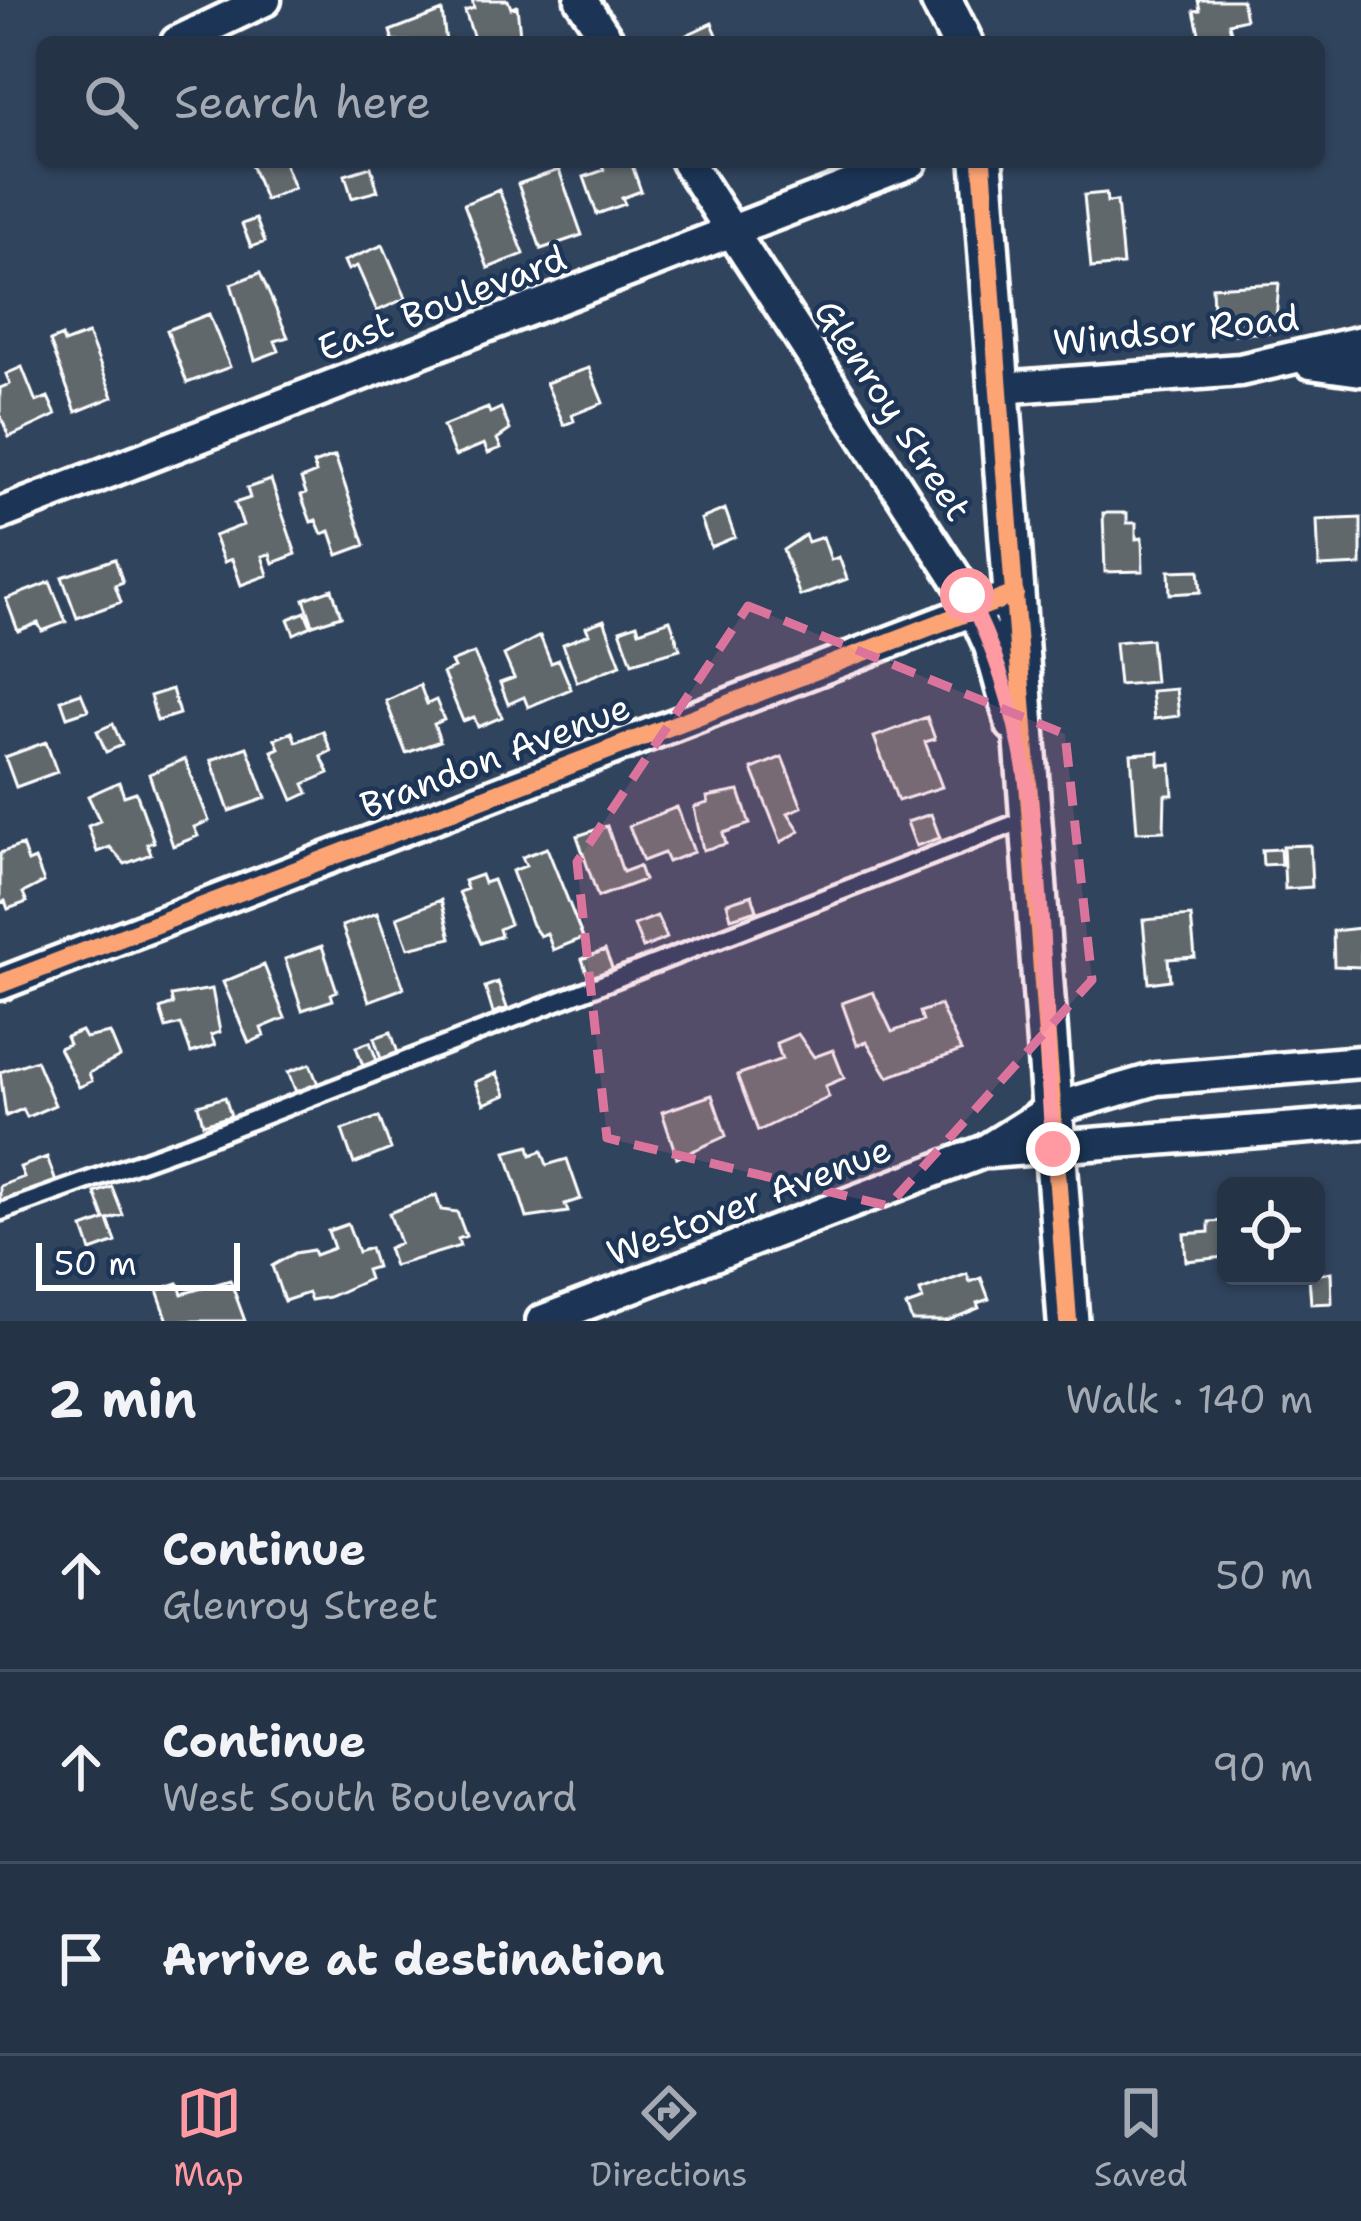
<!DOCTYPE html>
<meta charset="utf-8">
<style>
:root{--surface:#253346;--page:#313f51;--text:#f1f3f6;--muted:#a3aab3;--line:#424e5f;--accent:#ff9aa2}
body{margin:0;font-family:"Shantell Sans",sans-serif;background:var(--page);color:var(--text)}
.controls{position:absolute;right:36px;bottom:36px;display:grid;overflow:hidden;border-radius:18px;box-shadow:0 3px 9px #0004}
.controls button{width:108px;height:108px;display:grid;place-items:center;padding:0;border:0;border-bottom:3px solid var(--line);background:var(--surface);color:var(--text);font:60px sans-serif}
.scale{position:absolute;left:36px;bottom:30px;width:204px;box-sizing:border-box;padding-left:12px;border:6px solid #fff;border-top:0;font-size:33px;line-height:42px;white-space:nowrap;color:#fff;-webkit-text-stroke:9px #1d3557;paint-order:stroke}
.stop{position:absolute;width:36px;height:36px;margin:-27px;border:9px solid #ff9aa2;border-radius:50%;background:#fff}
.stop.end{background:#ff9aa2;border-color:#fff;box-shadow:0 3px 12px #0008}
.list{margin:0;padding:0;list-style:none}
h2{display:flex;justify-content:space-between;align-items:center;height:156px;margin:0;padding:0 48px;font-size:51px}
h2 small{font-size:39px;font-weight:400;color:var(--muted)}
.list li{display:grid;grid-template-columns:78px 1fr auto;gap:36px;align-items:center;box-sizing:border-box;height:192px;padding:0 48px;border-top:3px solid var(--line)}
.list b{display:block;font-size:45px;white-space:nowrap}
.list p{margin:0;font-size:39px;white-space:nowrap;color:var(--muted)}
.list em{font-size:39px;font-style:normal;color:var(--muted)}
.icon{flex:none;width:66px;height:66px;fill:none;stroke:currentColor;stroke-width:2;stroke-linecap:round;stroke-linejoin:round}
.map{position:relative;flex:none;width:1361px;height:1321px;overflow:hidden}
.search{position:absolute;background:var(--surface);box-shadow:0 3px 9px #0004;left:36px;right:36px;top:36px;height:132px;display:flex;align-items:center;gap:30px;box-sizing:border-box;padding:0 42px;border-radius:18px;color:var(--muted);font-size:45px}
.sheet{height:732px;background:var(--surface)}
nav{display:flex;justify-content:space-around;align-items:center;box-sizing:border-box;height:168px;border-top:3px solid var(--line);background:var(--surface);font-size:33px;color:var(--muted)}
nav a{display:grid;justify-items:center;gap:6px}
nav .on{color:var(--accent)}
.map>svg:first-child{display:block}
.building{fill:#61676c;stroke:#fff;stroke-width:3}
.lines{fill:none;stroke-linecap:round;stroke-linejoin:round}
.service-casing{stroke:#fff;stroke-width:24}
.minor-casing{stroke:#fff;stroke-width:39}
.tertiary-casing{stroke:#fff;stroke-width:48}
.service{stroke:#1d3557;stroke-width:15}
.minor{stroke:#1d3557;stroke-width:30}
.tertiary{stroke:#1d3557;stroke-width:39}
.cycleway-casing{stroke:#1d3557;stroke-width:26}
.cycleway{stroke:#fda474;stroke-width:18}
.route{stroke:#ff9aa2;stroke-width:15}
.marked{fill:#da749d;fill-opacity:0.2;stroke:#da749d;stroke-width:9;stroke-dasharray:24 15;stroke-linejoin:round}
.labels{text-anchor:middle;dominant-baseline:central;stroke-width:9;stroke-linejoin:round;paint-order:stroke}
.street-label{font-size:36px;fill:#fff;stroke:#1d3557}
</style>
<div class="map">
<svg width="1361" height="1321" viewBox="0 0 1361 1321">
<rect width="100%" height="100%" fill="#31445d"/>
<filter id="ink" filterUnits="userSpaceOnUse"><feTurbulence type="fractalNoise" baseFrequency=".00833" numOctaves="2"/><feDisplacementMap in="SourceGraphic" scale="24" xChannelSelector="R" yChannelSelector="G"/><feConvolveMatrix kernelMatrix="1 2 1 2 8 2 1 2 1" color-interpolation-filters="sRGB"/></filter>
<g filter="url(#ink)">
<!-- building -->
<path class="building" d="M472,0H508L511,8L517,6L520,35L475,42L465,11L474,8Z
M1198,0H1242L1246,19L1229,23L1232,38L1201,42L1194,11L1200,10Z
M442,11L446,42L393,41L390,31Z
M712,23L720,42H679L678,39Z
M250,162H284L294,188L265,200Z
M601,162H631L641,191L622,198L625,204L597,214L584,177L604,170Z
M371,167L378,191L352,198L345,175Z
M559,170L582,235L541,249L518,184Z
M499,190L524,254L488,268L464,204Z
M1106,193L1107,202L1117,201L1123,265L1091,268L1084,195Z
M256,219L265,242L251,247L242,224Z
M383,245L406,298L377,311L357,266L348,270L344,261Z
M260,273L288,337L275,341L279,351L255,360L231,284Z
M1279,283L1275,332L1214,335L1212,287Z
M209,314L230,367L187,383L167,330Z
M88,334L113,397L76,412L50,341L62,336L64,343Z
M22,367L36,402L48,397L56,415L9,437L0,414V388L10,384L6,374Z
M589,368L603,403L572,415L574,421L564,425L546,383Z
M488,408L490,413L501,408L510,430L497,439L501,448L488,453L484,444L455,456L443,426Z
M335,456L365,545L338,555L330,531L322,534L316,520L311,522L301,495L306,493L301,479L316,473L313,464Z
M271,480L296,554L273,563L270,554L262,556L268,575L241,585L232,559L224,562L214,536L243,525L235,503L250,498L247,488Z
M725,509L735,537L711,547L701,519Z
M1103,513H1127V523H1136V539L1142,538L1143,571L1105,572Z
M1361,518V565L1319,567L1317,520Z
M805,535L808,542L823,537L831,560L839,557L847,579L800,596L783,550Z
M115,559L123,582L115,585L121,602L77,618L62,577Z
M1199,570L1201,592L1170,594L1169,571Z
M50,582L66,622L42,631L38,623L18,631L6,599Z
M332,589L341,616L313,625L304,599Z
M305,612L311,626L294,634L288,619Z
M604,620L621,665L577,682L563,644L589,634L586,627Z
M670,620L680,649L632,663L620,630L637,624L639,631Z
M540,636L551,663L559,660L571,689L528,707L524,697L508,704L500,683L514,678L504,655Z
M1151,639L1155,682L1119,685L1115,642Z
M474,653L502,717L478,727L474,717L463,721L443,673L454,668L451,662Z
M420,685L427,704L436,700L444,720L434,724L440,741L406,753L386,701Z
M172,689L179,714L157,721L150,696Z
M1176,689L1179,716L1154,719L1151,691Z
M81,693L88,710L67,717L61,700Z
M927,717L935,739L925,742L942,787L898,801L874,737Z
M113,724L122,745L106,752L97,731Z
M323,731L331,751L321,756L329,773L304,784L308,793L293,800L272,751L279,748L275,739L292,732L296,742Z
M46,742L57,772L16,787L5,757Z
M247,747L266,798L229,811L211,760Z
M1159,752V765L1171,764L1173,795H1165L1164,831L1137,832L1131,754Z
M782,757L802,807L788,813L800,831L781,842L752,769Z
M185,759L209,821L194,827L198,836L173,846L149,774Z
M119,782L124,796L136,792L154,842L147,844L151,854L125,864L110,847L97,852L88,826L100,821L88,796Z
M739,791L750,824L723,833L726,844L703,850L694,807L708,803L707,797Z
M677,807L694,852L668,862L664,853L643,861L629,826Z
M931,814L940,838L916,846L907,822Z
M607,826L623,872L639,866L644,880L598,897L577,836Z
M22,845L28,862L35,859L44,882L23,893L27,902L8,909L5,901L0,903V853Z
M1310,845L1312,887L1285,889L1283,846Z
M547,848L583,938L553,950L547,933L540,936L532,925L512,871L526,866L522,857Z
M1280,849L1281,864L1263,865L1262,850Z
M481,875L484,883L493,880L510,924L499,929L501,936L481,943L459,892L467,889L464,881Z
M752,895L757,910L731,918L727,903Z
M441,900L451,938L408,948L397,917Z
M377,913L404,988L369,1001L342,926Z
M657,916L667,938L643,948L634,925Z
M1191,916L1195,957L1168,959L1170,980L1149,983L1143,920Z
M1361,928V967L1334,966L1333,931Z
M322,946L337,991L331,994L333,1000L302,1010L285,959Z
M605,950L615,975L591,984L582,959Z
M264,965L285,1018L261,1028L264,1036L249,1043L223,982Z
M498,982L507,1008L493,1013L485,987Z
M212,989L220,1032L211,1035L215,1045L191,1053L181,1024L166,1028L160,1009L173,1004L171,996Z
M873,992L892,1032L923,1021L920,1012L940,1005L961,1051L888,1077L867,1042L857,1045L842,1003Z
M81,1031L85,1038L110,1033L120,1057L89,1073L92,1081L79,1087L59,1048L69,1044L66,1037Z
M391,1032L399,1056L382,1062L374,1038Z
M798,1034L814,1057L833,1050L844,1078L825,1086L829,1097L758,1131L737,1075L782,1059L776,1043Z
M370,1042L379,1066L365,1071L356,1047Z
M36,1060L55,1105L27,1117L23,1109L6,1116L0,1072Z
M310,1064L318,1084L296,1092L288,1072Z
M497,1073L506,1095L484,1104L475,1082Z
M712,1095L726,1136L677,1158L662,1112Z
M225,1097L231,1116L203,1124L198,1105Z
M379,1117L391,1149L354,1164L342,1130Z
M529,1146L531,1155L542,1151L547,1165L567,1159L581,1199L565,1204L568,1212L527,1218L506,1152Z
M47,1157L57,1185L0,1207V1186L24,1177L20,1167Z
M112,1187L123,1215L108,1220L116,1242L91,1251L83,1228L105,1220L95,1193Z
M436,1195L441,1210L457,1212L466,1236L458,1239L460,1246L394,1266L388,1248L400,1243L389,1213Z
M1225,1215H1226V1257L1186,1261L1184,1234L1209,1232V1222L1225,1221Z
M348,1224L358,1252L370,1248L376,1267L366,1270L369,1279L329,1297L311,1300L308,1293L284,1301L272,1266L295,1253L313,1250L315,1255L334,1248L328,1231Z
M1331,1272L1332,1303L1311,1304L1309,1276Z
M967,1274L970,1282L981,1278L989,1299L977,1303L979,1308L947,1321H912L906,1306L923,1300L920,1291Z
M230,1280L245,1321H168L157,1290L178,1283L182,1294Z"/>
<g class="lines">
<!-- service casing -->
<g class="service-casing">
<path id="service" d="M0,1212L193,1143L1027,819"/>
</g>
<!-- minor casing -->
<g class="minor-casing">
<path id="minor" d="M581,0L609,42
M177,42L265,0
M687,162L967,595L990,646L1012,725
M1310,363L1361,370
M999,388L1240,370L1361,342
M0,514L911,162
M0,984L1015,594
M989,1152L1361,1123
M542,1321L983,1152L1050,1110L1156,1079L1361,1062"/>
</g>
<!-- tertiary casing -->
<g class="tertiary-casing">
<path id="tertiary" d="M941,0L962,42
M982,162L1068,1321"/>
</g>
<!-- service -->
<use href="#service" class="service"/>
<!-- minor -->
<use href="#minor" class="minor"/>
<!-- tertiary -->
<use href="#tertiary" class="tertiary"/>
<!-- cycleway casing -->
<g class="cycleway-casing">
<path id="cycleway" d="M982,162L1068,1321
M0,984L1015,594"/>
</g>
<!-- cycleway -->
<use href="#cycleway" class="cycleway"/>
</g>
</g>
<g class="lines" filter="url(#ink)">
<!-- route -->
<path class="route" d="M967,595C1055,760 1038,968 1053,1149"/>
</g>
<!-- marked area -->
<path class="marked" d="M748,606L1065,734L1092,980L888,1206L607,1138L577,862Z"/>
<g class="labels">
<!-- street labels -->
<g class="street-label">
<text transform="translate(442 303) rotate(-21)">East Boulevard</text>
<text transform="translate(1176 330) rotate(-6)">Windsor Road</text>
<text transform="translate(893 410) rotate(57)">Glenroy Street</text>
<text transform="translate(495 756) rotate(-21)">Brandon Avenue</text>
<text transform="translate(749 1201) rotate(-21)">Westover Avenue</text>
</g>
</g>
</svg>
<div class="controls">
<button><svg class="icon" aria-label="locate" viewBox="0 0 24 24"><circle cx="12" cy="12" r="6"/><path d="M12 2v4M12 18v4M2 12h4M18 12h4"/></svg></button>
</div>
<div class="scale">50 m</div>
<div class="stop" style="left:967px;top:595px"></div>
<div class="stop end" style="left:1053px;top:1149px"></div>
<div class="search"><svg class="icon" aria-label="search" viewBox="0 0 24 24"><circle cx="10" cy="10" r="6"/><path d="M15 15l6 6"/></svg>Search here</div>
</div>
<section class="sheet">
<h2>2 min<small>Walk · 140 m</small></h2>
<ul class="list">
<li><svg class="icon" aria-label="ahead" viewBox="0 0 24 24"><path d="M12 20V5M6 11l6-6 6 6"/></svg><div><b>Continue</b><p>Glenroy Street</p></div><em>50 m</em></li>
<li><svg class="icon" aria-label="ahead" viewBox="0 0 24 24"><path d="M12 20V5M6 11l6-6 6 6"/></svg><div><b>Continue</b><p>West South Boulevard</p></div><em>90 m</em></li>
<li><svg class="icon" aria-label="arrive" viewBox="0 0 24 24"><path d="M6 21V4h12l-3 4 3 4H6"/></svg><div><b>Arrive at destination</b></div></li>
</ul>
</section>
<nav>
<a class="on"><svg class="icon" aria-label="map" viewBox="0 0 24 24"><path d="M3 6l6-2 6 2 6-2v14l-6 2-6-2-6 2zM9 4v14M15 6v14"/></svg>Map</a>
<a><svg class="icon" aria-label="directions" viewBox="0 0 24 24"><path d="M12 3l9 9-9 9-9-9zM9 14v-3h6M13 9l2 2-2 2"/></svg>Directions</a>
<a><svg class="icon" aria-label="saved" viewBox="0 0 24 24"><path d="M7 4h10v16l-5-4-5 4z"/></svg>Saved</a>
</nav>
